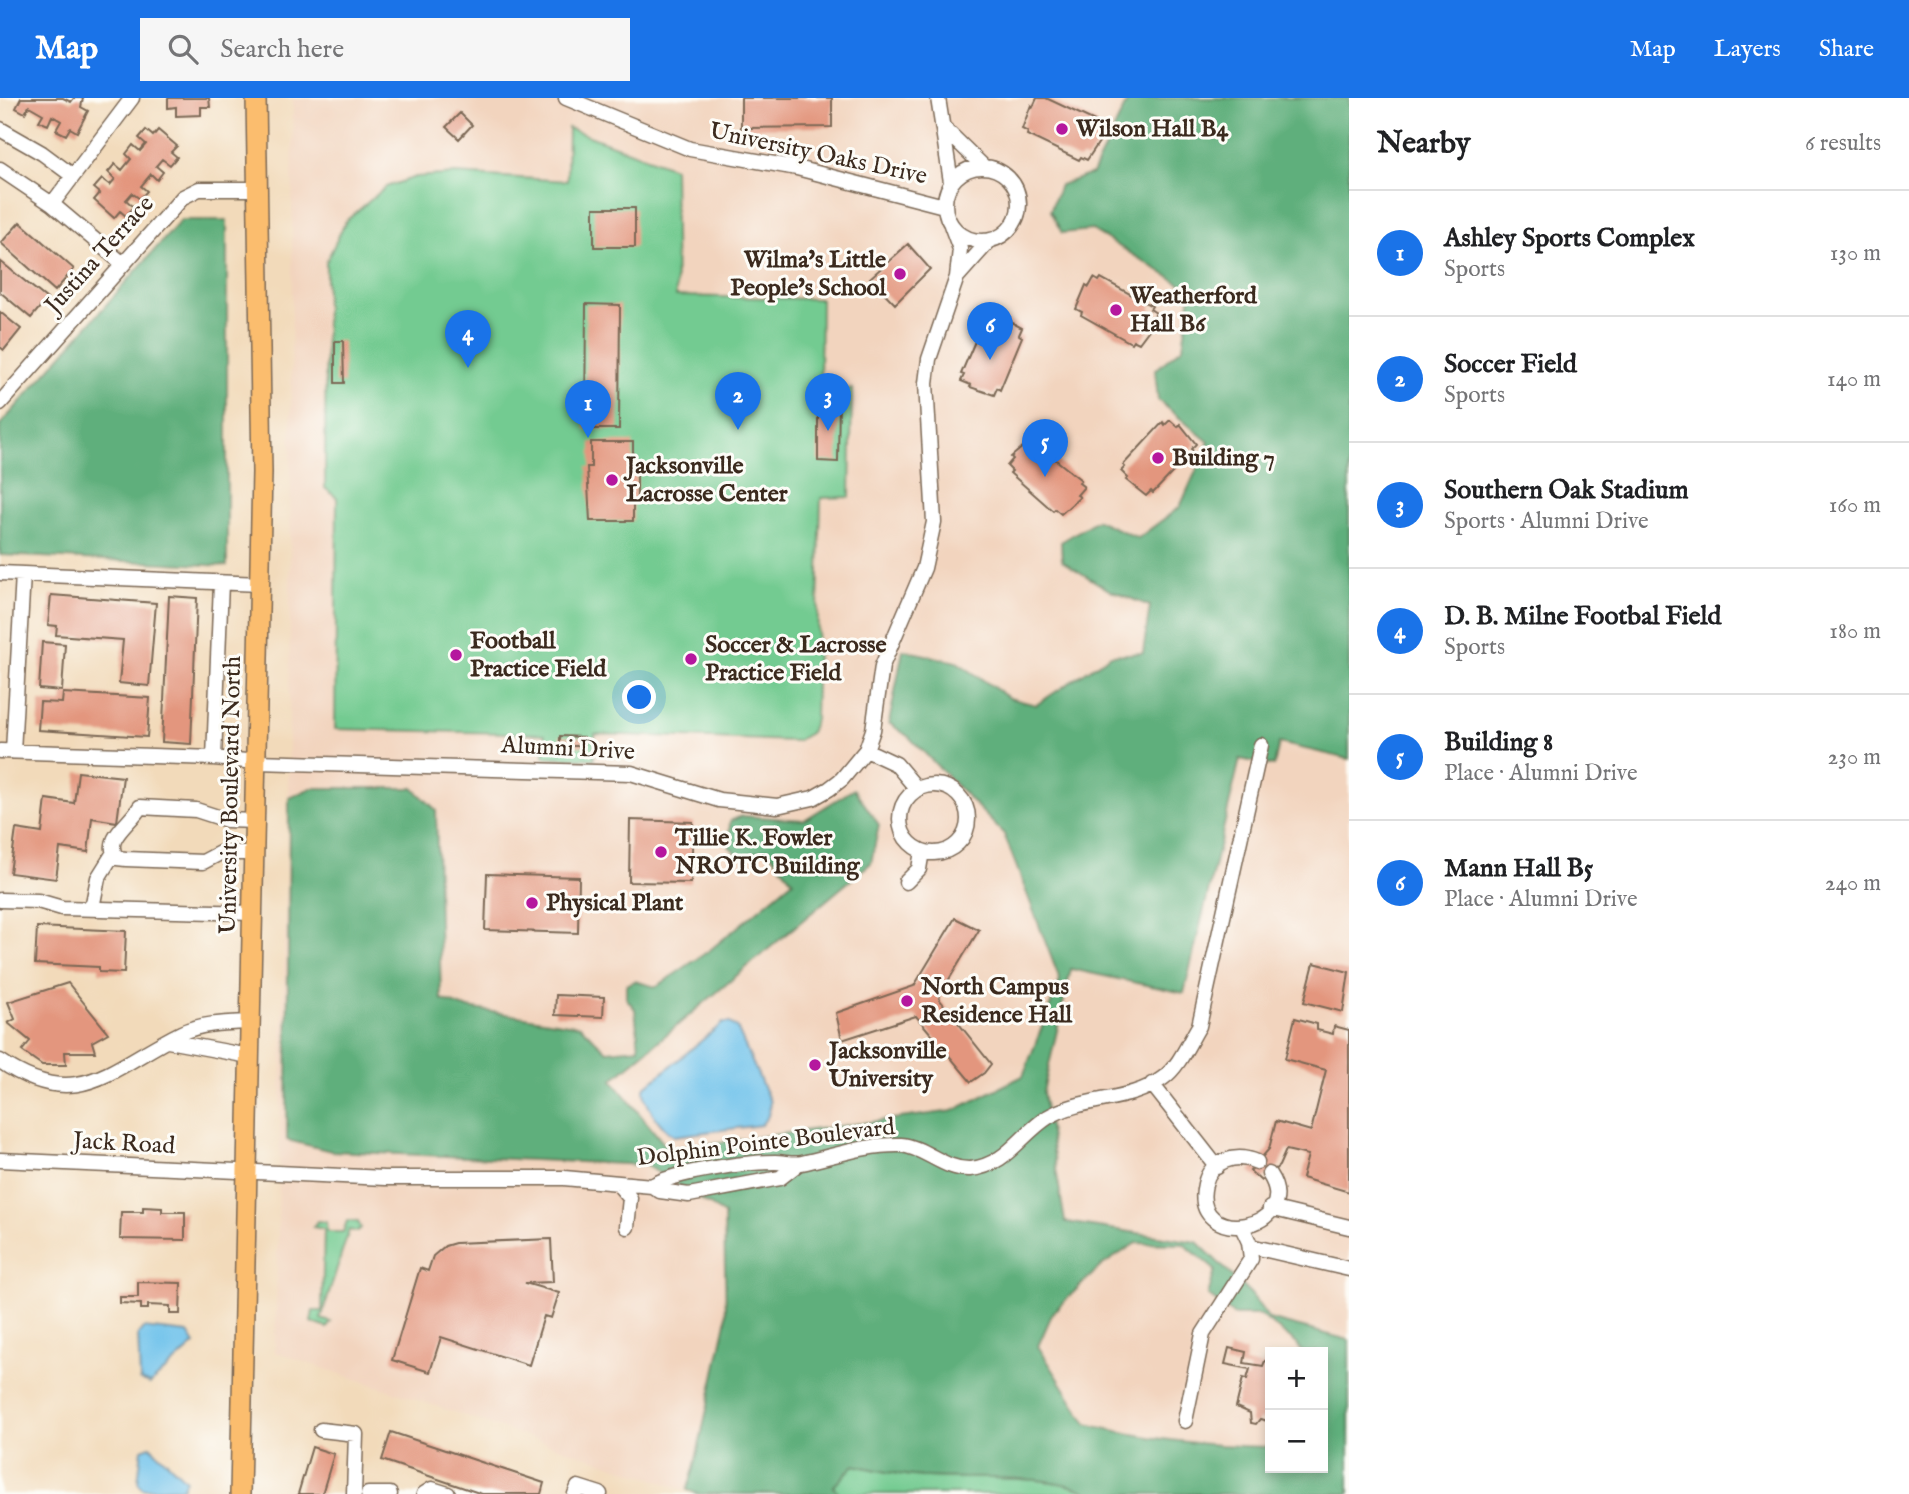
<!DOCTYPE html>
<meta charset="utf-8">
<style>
:root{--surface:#fff;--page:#f6f6f6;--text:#202124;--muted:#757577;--line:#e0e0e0;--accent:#1a73e8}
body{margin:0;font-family:"IM FELL English",serif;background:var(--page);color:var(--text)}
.controls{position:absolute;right:21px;bottom:21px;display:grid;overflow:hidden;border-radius:0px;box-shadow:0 4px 10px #0003}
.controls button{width:63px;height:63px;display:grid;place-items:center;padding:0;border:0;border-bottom:2px solid var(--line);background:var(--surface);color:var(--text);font:35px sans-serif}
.you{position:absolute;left:640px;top:600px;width:24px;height:24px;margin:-18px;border:5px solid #fff;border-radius:50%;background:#1a73e8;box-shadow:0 0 0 10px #1a73e833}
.badge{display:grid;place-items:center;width:46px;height:46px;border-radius:50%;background:var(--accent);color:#fff;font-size:23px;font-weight:700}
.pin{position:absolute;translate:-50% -58px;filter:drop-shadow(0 2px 4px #0008)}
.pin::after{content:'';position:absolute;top:37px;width:24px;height:21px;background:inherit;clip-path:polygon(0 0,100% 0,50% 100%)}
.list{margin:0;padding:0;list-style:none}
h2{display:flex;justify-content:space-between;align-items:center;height:91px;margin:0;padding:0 28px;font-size:30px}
h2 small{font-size:23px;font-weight:400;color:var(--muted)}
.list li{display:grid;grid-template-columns:46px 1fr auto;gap:21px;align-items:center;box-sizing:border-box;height:126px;padding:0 28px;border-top:2px solid var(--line)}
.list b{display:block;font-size:26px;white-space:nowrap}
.list p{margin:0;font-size:23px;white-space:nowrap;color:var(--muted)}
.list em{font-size:23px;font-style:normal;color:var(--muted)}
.icon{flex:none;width:38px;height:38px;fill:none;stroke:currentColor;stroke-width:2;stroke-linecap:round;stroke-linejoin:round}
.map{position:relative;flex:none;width:1349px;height:1396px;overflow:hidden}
header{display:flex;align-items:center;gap:42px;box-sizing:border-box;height:98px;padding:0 35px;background:var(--accent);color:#fff}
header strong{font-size:33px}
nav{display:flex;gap:38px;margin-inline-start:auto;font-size:24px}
.search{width:490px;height:63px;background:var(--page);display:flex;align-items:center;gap:18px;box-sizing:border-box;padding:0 24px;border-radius:0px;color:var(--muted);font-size:26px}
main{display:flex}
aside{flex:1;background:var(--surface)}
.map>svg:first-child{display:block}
.built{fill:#f2d4be;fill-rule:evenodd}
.green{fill:#73cb91;stroke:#577a58;stroke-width:2}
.forest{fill:#5eaf7b;stroke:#4c6c4c;stroke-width:2;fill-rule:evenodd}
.water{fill:#6fc2eb;stroke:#557684;stroke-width:2}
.building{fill:#e3967e}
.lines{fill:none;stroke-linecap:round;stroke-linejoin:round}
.minor-casing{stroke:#7b6855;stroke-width:17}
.major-casing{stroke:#7b6855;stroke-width:22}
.minor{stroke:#fff;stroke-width:14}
.major{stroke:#fbbd6e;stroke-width:19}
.poi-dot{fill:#b5179e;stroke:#fdfcf7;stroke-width:2.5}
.labels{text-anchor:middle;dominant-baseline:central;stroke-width:6;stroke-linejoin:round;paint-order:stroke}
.poi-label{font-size:24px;font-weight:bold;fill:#3b2a1e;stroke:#fdfcf7;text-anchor:start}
.street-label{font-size:24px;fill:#3b2a1e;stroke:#fdfcf7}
</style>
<header>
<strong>Map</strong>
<div class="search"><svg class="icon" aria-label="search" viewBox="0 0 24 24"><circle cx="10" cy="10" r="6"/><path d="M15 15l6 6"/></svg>Search here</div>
<nav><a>Map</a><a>Layers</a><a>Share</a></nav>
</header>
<main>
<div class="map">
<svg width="1349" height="1396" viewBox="0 0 1349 1396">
<rect width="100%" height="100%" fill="#fdfcf7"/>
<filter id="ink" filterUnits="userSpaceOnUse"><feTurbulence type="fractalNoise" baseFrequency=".0143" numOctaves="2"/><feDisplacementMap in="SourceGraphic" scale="14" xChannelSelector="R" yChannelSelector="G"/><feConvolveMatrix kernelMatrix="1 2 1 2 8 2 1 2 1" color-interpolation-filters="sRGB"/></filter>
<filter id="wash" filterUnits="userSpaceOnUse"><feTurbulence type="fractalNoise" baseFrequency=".00686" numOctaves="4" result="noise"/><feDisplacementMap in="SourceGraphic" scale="28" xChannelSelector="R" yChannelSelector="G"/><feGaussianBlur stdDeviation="1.57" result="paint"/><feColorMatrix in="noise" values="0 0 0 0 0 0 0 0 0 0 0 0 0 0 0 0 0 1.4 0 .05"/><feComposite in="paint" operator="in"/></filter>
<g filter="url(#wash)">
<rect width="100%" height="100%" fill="#f2daba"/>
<!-- built -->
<path class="built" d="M293,0H1349V1396H698L275,1254L289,646ZM1270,1254H1323V1370H1270Z"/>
<!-- green -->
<path class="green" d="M568,30L674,70L676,198L821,201L820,289L852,291L850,399L821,400L815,621L810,635L796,643L595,636L594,661L544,659L545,636L335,631L337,400L325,390L326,164L346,123L386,89L416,79L455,76L567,83Z
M317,1123L326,1124L327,1134H343L347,1123L358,1124L361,1130L357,1134L349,1132L321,1221L331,1224L327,1230L311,1224L313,1213H322L324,1131L313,1129Z
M854,1367C873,1371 893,1376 913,1378C957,1383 1055,1373 1090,1396H840L832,1389Z"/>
<!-- forest -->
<path class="forest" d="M1129,0H1349V661L1279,645L1274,668L1240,661L1184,895L1071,871L1043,994L1065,1124L1197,1144L1251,1196L1269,1221L1349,1242V1396H1090C1055,1373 957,1383 913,1378C893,1376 873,1371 854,1367L833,1389L840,1396H698L687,1392L694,1371L726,1224L724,1116L646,1067L331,1053L287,1042L289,700L311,690H413L436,712L441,901L462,909L580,928L607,953L639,950L635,911L626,900V887L635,883L656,889L710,852L793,783L767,751L740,759L729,748L730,723L742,718L804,722L854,691L879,727L871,765L612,982L668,1051L953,1013L1023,978L1060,882L1004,736L909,639L889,625L903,552L957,564L1009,600L1036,607L1111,557L1143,555L1150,508L1109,492L1062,463L1061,444L1097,422L1138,440L1180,409L1209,344L1158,302L1155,272L1183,249L1191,192L1092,132L1062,135L1050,113L1060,87L1092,76ZM1136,1145L1184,1146L1215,1172L1208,1197L1234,1217H1260L1297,1246L1302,1254H1323V1370H1270V1349C1208,1348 1147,1342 1087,1326L1038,1248L1053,1214L1101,1168Z
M181,122H227V468L0,457V327Z"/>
<!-- water -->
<path class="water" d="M723,925H730L737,930L770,1004L768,1018L761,1027L674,1038C661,1030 643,1005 644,990Z
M143,1230L188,1235L195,1246L150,1286L140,1282L138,1236Z
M150,1348L186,1382L182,1390L143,1391L138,1384L142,1351Z"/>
<g id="blocks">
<!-- building -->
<path class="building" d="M21,0H63L71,4L74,0H83L81,9L88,13L77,34L70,30L66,37L56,32L61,23L52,18L48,27L39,23L43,16L29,8L25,15L16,10Z
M168,0H209L210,9H201V17L176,18V9L168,10Z
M741,0H832V29L741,30Z
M1037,0H1046L1097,24L1096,27L1102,30L1098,40L1101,41L1087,62L1081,59L1079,62L1027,37L1028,34L1022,31L1031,7L1033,9Z
M460,15L472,27L459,41L446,29Z
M146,32L153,38L158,32L177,48L171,54L177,59L170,67L162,61L156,68L163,74L157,82L151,76L141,88L147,93L140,101L132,95L126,102L134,109L126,118L120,113L114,120L94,102L100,95L94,90L102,81L110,87L115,81L108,74L115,66L122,72L131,61L126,56L133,47L140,53L146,46L139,40Z
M594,110H635V149H594Z
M20,124L74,171L55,193L1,145Z
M908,146L930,171L895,206L870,180Z
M0,163L47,201L31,220L0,194Z
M1094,180L1099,183L1101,180L1152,208L1150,211L1156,215L1151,224L1154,225L1139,245L1133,242L1131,245L1081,217L1082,214L1076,211L1086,187L1089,189Z
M586,206L620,207L619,331H585Z
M0,214L21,231L4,252L0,249Z
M989,217L999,221L1000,218L1022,230L1019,237L1022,239L1000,292L997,290L994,297L970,289L971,287L961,283L964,277L961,276L984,222L987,224Z
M335,243H343L344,285H335Z
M818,301L839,302L838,364L818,363Z
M1170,322L1178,329L1180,326L1196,346L1191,351L1193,353L1153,395L1151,393L1146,398L1126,382L1128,380L1121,373L1125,369L1123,367L1163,324L1165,327Z
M1031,342L1081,382L1079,385L1084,389L1077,397L1080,399L1061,416L1055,411L1053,413L1010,375L1012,373L1007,368L1013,361L1011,359Z
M591,344H633V364L637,363V402H633V423H590L587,369H591Z
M51,497L156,505L149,588L119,585L123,542L56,537L57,528L48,527Z
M169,498L197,500L191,646L162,644Z
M42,544L65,546L62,593L39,591Z
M63,595L150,600L147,639L38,632L40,604L62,605Z
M560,638L584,639V648H560Z
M78,674L123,679L117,724L92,720L88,754L60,750L56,781L10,775L16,731L42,735L46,701L74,705Z
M630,722L693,724L691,785L629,784Z
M487,776L579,779L578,835L485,832Z
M955,820L979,832L939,898L940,902L991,966L984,975L971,984L916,918L842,942L836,915L914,888Z
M37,829L126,833L124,875L99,874V869L35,866Z
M1314,865L1349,874L1343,914L1304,904Z
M68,885L108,935L92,944L95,954H65L66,967H42L22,953L30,943L8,925L15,921L8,904Z
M556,897L604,899L603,919L555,917Z
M1295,920L1317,926V932L1333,936L1334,928L1349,932V1094L1302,1080L1308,1057L1286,1052L1279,1068L1261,1083L1250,1073L1269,1051L1276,1023L1311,1033L1326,972L1285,961Z
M143,1109L162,1110V1114H185V1142L120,1141L121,1114H143Z
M551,1141L553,1184L525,1185L559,1195L551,1220L544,1218L529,1267L441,1239L430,1274L392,1262L420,1170L428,1173L433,1158L445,1148L455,1145Z
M138,1184L181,1185L180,1216H170V1208L148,1207V1211H141V1206L120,1205V1199H138Z
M1229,1250L1246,1254L1244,1265L1263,1268L1265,1263L1270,1264V1324L1260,1321L1256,1326L1251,1325L1250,1315L1236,1309L1243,1280L1247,1281L1250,1271L1225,1266Z
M391,1334L544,1385L541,1396H482L382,1362Z
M312,1349L334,1356L322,1396H298Z"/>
</g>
</g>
<g filter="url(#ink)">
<use href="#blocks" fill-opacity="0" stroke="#7b6855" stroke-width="2"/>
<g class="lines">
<!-- minor casing -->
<g class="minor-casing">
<path id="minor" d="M566,0L690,51L797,70L944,108
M938,0L951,84
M944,30L983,68
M0,31L42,55L73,78
M945 106a37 37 0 1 1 74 0a37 37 0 1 1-74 0Z
M0,71L52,106L122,165
M52,106L132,0
M957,179L990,142
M0,305L183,99L199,91H259
M0,475L260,486
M866,652L896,666L917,691
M0,653L214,660L257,664L631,675L719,702L777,708L813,700L829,691L842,681L866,652L873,632L882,568L924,470L934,424L926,285L929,261L957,179L960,151L951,127
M13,653L23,476
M214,660L221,485
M900 721a34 34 0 1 1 68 0a34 34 0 1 1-68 0Z
M254,755H220L203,764L126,761L117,760C102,741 131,725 140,709L196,712L227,722L255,723
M906,784L919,771L922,753
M0,802L38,803L62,810L253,815
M92,810L98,780L113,756
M168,943L249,958
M0,963C78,1016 110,970 181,935C202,925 227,925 250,924
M1152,986L1217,1069
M0,1062L385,1080H564L652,1088C673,1074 748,1064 775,1064C784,1064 793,1067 802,1065C834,1058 867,1046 901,1047C925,1049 944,1072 970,1071C1006,1068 1021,1036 1048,1019C1084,998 1130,1005 1163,980C1179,969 1189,944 1199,928L1261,647
M1257,1064C1237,1055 1210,1062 1205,1086C1189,1153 1306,1132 1269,1076
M617,1085L630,1100L627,1129
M652,1088L660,1093L689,1097L780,1080L798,1066
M1270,1110L1349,1129
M1250,1148L1349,1171
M1185,1323L1203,1236L1251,1161L1249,1144L1242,1129
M321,1332L356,1336L354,1396
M368,1396H390
M424,1396L432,1391L448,1396
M575,1396L578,1389L600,1396"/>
</g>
<!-- major casing -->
<g class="major-casing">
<path id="major" d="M240,1396L262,374L256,0"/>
</g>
<!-- minor -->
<use href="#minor" class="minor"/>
<!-- major -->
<use href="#major" class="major"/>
</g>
</g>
<!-- markers -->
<g class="poi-dot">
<circle cx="1062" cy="31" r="7"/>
<circle cx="900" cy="176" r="7"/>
<circle cx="1116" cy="212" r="7"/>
<circle cx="1158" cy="360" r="7"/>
<circle cx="612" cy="382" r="7"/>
<circle cx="456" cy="557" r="7"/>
<circle cx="691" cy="561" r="7"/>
<circle cx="661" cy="754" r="7"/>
<circle cx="532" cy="805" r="7"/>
<circle cx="907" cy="903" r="7"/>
<circle cx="815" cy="967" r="7"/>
</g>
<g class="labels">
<!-- poi labels -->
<g class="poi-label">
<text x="1076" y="31">Wilson Hall B4</text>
<text x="886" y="162" text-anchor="end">Wilma's Little<tspan x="886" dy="28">People's School</tspan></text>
<text x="1130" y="198">Weatherford<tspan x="1130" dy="28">Hall B6</tspan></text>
<text x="1172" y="360">Building 7</text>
<text x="626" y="368">Jacksonville<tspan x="626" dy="28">Lacrosse Center</tspan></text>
<text x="470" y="543">Football<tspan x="470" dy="28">Practice Field</tspan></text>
<text x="705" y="547">Soccer &amp; Lacrosse<tspan x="705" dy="28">Practice Field</tspan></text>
<text x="675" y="740">Tillie K. Fowler<tspan x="675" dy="28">NROTC Building</tspan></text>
<text x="546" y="805">Physical Plant</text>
<text x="921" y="889">North Campus<tspan x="921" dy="28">Residence Hall</tspan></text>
<text x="829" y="953">Jacksonville<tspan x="829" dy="28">University</tspan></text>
</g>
<!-- street labels -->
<g class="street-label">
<text transform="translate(818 56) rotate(12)">University Oaks Drive</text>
<text transform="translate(100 157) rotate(-48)">Justina Terrace</text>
<text transform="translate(568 651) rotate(3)">Alumni Drive</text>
<text transform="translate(231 697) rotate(-89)">University Boulevard North</text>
<text transform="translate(766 1045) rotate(-7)">Dolphin Pointe Boulevard</text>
<text transform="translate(124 1046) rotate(3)">Jack Road</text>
</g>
</g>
</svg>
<div class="controls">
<button>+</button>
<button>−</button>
</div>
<div class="you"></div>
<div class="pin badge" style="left:588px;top:340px">1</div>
<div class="pin badge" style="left:738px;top:332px">2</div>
<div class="pin badge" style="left:828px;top:333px">3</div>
<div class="pin badge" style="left:468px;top:270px">4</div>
<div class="pin badge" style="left:1045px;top:379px">5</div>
<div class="pin badge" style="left:990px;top:262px">6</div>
</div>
<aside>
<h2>Nearby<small>6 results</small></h2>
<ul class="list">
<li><span class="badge">1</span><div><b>Ashley Sports Complex</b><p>Sports</p></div><em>130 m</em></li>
<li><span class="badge">2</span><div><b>Soccer Field</b><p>Sports</p></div><em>140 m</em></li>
<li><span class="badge">3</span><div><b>Southern Oak Stadium</b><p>Sports · Alumni Drive</p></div><em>160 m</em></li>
<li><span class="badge">4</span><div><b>D. B. Milne Footbal Field</b><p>Sports</p></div><em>180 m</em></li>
<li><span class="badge">5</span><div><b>Building 8</b><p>Place · Alumni Drive</p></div><em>230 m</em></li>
<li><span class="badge">6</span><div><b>Mann Hall B5</b><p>Place · Alumni Drive</p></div><em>240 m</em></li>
</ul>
</aside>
</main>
